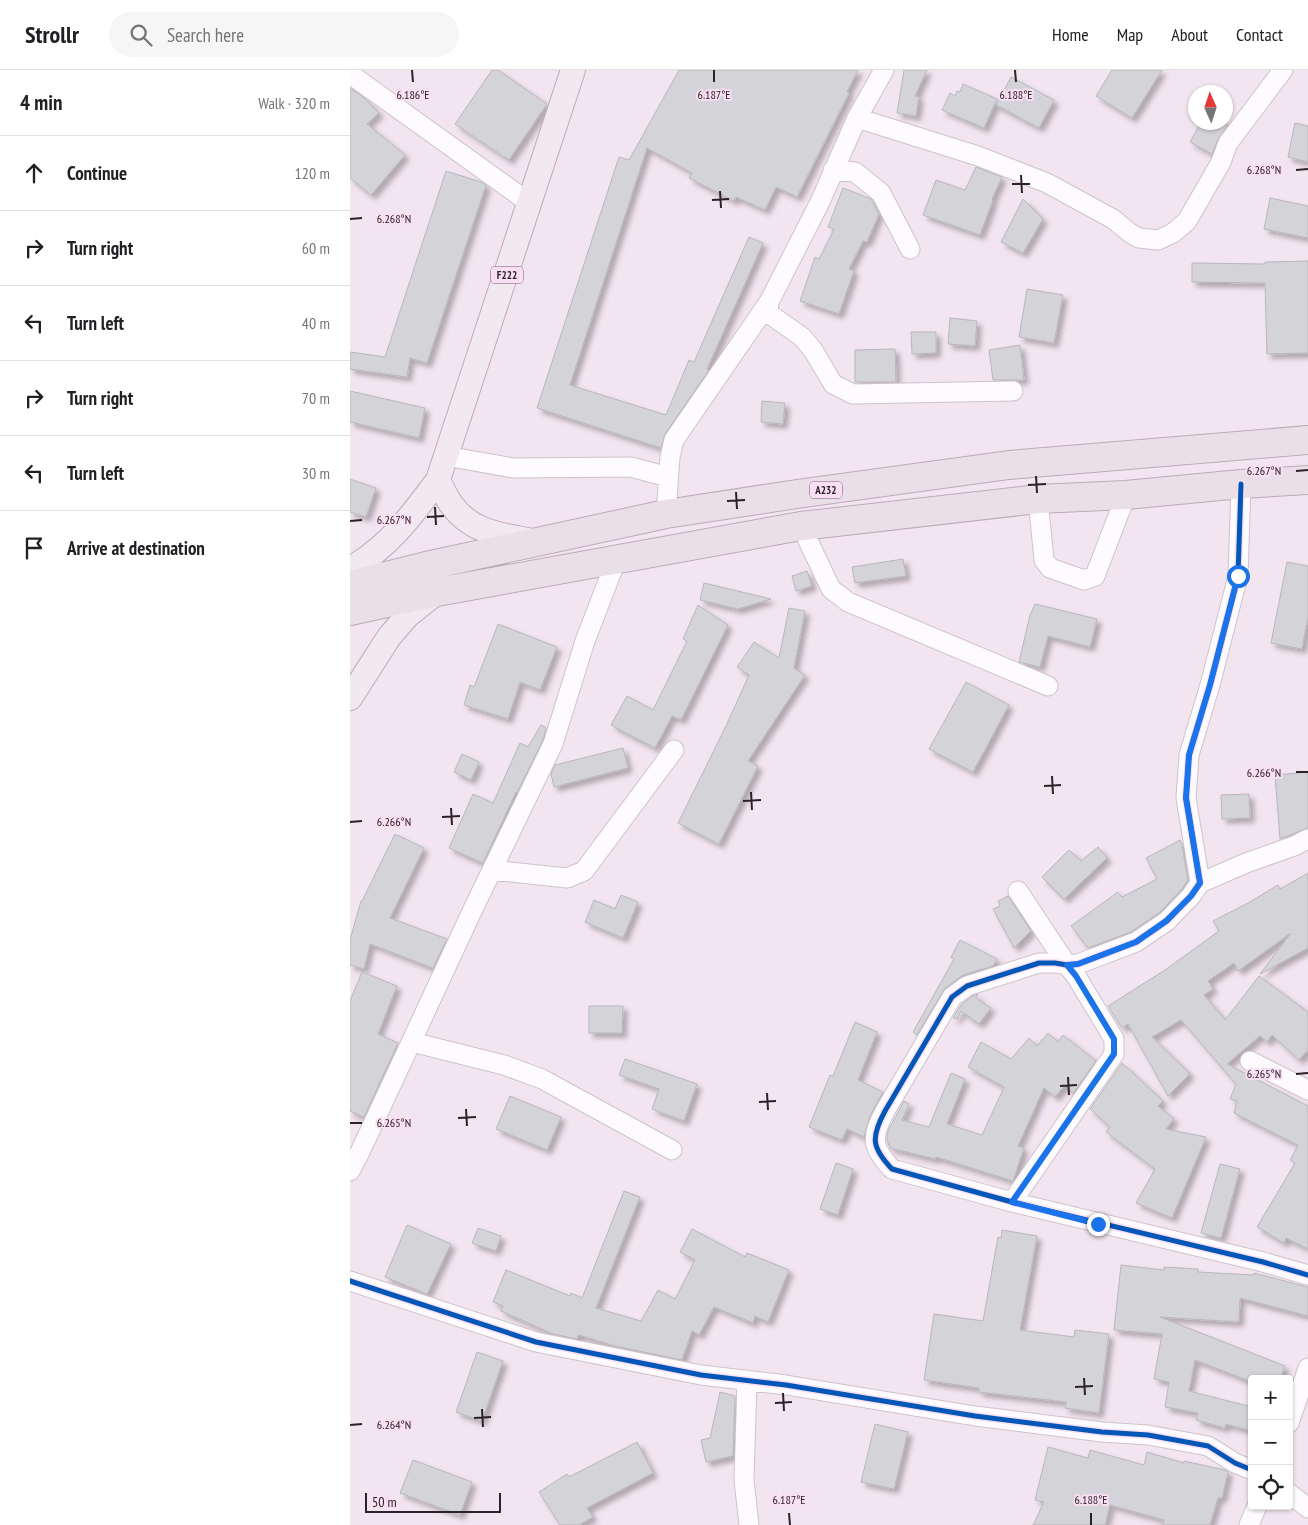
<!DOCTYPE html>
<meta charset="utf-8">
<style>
:root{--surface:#fff;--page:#f6f6f6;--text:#202124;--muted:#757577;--line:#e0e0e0}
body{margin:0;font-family:"PT Sans Narrow",sans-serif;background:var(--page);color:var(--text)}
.controls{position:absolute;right:15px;bottom:15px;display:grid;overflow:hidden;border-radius:5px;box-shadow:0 1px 4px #0004}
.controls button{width:45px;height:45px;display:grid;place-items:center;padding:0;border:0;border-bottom:1px solid var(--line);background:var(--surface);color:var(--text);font:25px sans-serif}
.compass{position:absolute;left:838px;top:15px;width:45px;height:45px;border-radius:50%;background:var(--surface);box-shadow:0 1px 4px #0004;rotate:357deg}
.scale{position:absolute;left:15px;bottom:12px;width:136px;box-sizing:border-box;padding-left:5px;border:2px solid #2b2228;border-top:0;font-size:14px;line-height:18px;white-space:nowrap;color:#2b2228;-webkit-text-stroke:4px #f9dff1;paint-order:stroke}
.stop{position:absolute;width:15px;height:15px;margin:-11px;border:4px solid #1a73e8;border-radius:50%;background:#fff}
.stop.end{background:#1a73e8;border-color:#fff;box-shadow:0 1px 5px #0008}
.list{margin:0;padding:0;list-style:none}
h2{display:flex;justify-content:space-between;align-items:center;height:65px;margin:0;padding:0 20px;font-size:21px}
h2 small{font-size:16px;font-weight:400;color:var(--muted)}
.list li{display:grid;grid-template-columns:32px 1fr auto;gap:15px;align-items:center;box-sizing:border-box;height:75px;padding:0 20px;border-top:1px solid var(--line)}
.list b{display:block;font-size:19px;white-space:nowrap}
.list em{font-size:16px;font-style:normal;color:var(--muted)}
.icon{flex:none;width:28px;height:28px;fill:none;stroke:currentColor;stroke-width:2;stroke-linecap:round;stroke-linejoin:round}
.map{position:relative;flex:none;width:958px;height:1455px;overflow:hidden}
header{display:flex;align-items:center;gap:30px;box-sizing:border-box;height:70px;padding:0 25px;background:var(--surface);border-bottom:1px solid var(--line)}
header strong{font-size:24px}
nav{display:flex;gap:28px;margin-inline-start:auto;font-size:18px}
.search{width:350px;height:45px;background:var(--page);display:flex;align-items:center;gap:12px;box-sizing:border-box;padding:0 18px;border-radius:28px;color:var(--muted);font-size:19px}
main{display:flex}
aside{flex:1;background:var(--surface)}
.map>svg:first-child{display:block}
.building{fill:#d4d3d8;stroke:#b7b7bb;filter:url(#shadow)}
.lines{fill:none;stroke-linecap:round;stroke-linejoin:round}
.minor-casing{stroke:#cec3ca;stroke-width:21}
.major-casing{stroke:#bdaab7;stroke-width:26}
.highway-casing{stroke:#bdaab7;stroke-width:30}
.minor{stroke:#fdfbfd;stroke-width:19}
.major{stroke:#f2e9f0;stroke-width:24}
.highway{stroke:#eadee7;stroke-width:28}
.cycleway-casing{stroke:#f9dff1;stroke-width:8}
.cycleway{stroke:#0057b8;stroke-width:5}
.route{stroke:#1a73e8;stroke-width:6}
.ticks{fill:none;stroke:#2b2228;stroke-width:2}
.labels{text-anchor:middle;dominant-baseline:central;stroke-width:4;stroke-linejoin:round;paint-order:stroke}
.shield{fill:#f9dff1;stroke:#695b64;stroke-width:1}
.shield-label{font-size:11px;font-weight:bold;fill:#2b2228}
.ticks-label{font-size:12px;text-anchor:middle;fill:#2b2228;stroke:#f9dff1;stroke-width:4;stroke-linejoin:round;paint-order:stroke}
</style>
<header>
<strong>Strollr</strong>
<div class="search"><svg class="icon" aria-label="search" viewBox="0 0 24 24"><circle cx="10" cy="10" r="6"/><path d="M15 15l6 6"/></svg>Search here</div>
<nav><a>Home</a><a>Map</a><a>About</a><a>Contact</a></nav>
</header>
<main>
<aside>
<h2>4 min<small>Walk · 320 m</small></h2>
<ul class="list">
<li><svg class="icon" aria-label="ahead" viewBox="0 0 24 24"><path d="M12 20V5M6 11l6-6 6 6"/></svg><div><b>Continue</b></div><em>120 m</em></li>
<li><svg class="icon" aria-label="right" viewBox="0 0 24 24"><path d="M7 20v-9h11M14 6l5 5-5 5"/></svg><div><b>Turn right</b></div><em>60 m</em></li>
<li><svg class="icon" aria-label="left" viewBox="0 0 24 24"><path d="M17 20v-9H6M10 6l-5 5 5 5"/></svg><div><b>Turn left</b></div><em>40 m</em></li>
<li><svg class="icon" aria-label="right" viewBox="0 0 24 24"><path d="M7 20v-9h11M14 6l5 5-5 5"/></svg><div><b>Turn right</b></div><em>70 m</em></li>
<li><svg class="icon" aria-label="left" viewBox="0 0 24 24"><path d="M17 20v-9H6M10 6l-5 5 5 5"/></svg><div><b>Turn left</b></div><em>30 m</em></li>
<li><svg class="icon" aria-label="arrive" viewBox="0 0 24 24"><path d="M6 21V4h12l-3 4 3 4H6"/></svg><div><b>Arrive at destination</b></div></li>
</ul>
</aside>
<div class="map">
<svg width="958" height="1455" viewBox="0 0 958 1455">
<defs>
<filter id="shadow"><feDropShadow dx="4.5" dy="4.5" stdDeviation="2.5" flood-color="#0004"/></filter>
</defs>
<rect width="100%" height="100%" fill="#f3e5ef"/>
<!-- building -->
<path class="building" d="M142,0H148L197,34L159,90L105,54Z
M329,0H508L497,22L499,23L447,127L426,117L415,140L386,127L384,131L339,108L342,103L297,78L220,315L316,345L339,290L344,292L399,167L413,173L357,299L359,300L315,364L311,378L187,338L269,87L279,90Z
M554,0H577L565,26L569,27L566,46L547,43Z
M762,0H812L782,48L746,26Z
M661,7L704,30L689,58L646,35Z
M613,14L647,29L634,58L592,40L600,23L605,26L607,21L610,22Z
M0,18L14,28L29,43L17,54L55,85L21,125L0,108Z
M851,52H873L878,55L868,69L862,84L840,72Z
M945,53L958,56V92L938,87Z
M626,97L652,107L642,129L643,130L630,165L573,145L586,110L615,120Z
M96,101L131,112L136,115L77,293L60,288L57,307L0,299V282L35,287Z
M493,118L521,129L529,144L517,172L513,171L499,199L504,201L489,244L450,231L465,187L469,189L484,159L478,157Z
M920,128L958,136V168L914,159Z
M673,129L693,149L673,183L651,172Z
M958,191V283L917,284L915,213L842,212V193L915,194V192Z
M677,219L713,225L704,273L669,267Z
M600,248L627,251L625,276L598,274Z
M561,262H586V283L562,284Z
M670,275L674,310H643L639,280Z
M545,279L546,312H505V280Z
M0,321L75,338L69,368L0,352Z
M412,331L435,333L433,354L411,352Z
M0,409L26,418L16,447L0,442Z
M553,489L556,506L505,513L502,497Z
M937,492L958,496V547L952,579L921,573Z
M457,501L462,516L446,521L442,506Z
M354,513L421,529L388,539L350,530Z
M685,534L747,549L740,577L698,566L690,597L669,592L680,545Z
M348,535L378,555L331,650L322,646L305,678L261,655L277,626L303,640L337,571L333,569Z
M439,538L455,541L444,598L455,605L398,691L408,696L369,774L328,753L375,658L399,605L387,597L404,572L429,588Z
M148,554L207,577L190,620L170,612L158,649L114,635L120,615L124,617Z
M616,612L659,635L623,702L579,679Z
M191,655L196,658L193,670L167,723L166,722L133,793L99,778L123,724L143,733L170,673L178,677Z
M273,678L278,698L204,717L201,704L205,695Z
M112,684L129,692L121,710L104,702Z
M958,702V758L930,769L925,705Z
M899,724L900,748L872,749L871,725Z
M45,764L74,778L40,848L97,869L83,898L20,874L14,899L0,895V870L11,831H12Z
M830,770L832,775L838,810L832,819L810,842L781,862L738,878L721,856L768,822L772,827L807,809L796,788Z
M748,777L757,788L714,829L692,807L719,780L731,791Z
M958,803V878L910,904L941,863L888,901L884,893L858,911L863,919L854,925L875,950L909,906L958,942V980L949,990L922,965L917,972L910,966L877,994L958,1036V1179L936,1168L934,1173L907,1157L945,1093L940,1090L948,1075L884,1043L887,1031L880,1029L886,1014L831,950L802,967L840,1004L818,1026L778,954L772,958L758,936L815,900L869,861L863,851L898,833L928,815L930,819Z
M271,825L288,832L273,868L235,852L244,830L265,839Z
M658,826L681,861L664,878L643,839L650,836L648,831Z
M610,870L647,889L643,896L613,905L595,918L567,965L563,962L604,889L601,887Z
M12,902L47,916L28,964L48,973L14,1047L0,1041V931Z
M628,924L626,928L641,938L629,954L611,941L607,949L603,948L611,935L622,926Z
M239,936H273L272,963H239Z
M505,952L527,962L508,1010L533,1022L520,1046L514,1067L497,1059L492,1070L459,1057L480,1005L483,1006Z
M698,963L708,972L713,965L746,991L723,1023L715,1015L705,1027L694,1018L668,1076L674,1078L663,1111L586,1087L585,1089L540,1078L537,1070L538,1061L554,1031L559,1034L552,1050L579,1057L601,1003L615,1009L597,1054L632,1065L654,1017L618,997L631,972L661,989L679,968L687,976Z
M275,989L347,1014L334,1051L302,1039L309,1019L269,1005Z
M772,993L813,1031L808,1036L824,1049L816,1059L856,1067L822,1148L786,1133L805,1099L756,1062L760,1057L740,1039Z
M160,1026L211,1047L197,1080L146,1059Z
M486,1093L503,1099L488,1145L470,1139Z
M870,1094L890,1099L871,1168L851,1163Z
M274,1121L290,1127L246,1238L291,1251L308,1220L325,1229L345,1190L330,1182L342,1159L395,1187L397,1183L439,1200L418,1252L405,1246L403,1253L364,1237L349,1265L342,1261L332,1290L265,1276L229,1265L227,1269L203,1264L151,1241L153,1236L143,1232L156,1200L220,1226L221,1223L232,1228Z
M57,1155L101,1174L77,1224L35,1207Z
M128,1158L151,1166L146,1181L122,1173Z
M652,1160L687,1166L670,1260L724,1267L725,1260L759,1264L749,1343L715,1338L716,1332L629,1322V1318L574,1310L584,1244L633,1251L648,1167L651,1168Z
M771,1195L814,1200V1197L848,1199V1202L904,1205V1203L958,1217V1246L890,1228L889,1252L810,1247L935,1296L930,1309H902V1312L845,1290L839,1321L902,1337V1361L876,1354L875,1358L846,1350L848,1343L815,1337L819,1312L804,1309L812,1264L764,1260Z
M127,1282L153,1291L132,1351L106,1342Z
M370,1322L385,1326L383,1386L356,1392L351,1370L360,1368Z
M525,1354L558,1362L544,1419L511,1412Z
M287,1372L303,1403L237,1438L243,1447L229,1455H210L189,1422L217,1404L219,1407Z
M698,1377L738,1388L740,1380L794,1395L797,1382L834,1393V1391L875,1400L878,1402L872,1428H868L860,1455H812L814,1450L760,1435L755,1455H683L694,1432L685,1430Z
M63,1390L122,1412L110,1445L50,1423Z"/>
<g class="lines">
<!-- minor casing -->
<g class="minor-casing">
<path id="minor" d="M0,4L181,134
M507,48L628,86L697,113L763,149L780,163L789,168L808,170L823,163L837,151L871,92L878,73L933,0
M483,100L505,102L531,123L560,179
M419,232L418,243L452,267L463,280L483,314L503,324L663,321
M96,386L163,398L281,397L318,407
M891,414L888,506L860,615L839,685L836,728L850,813L841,826L817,851L786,872L728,894L717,895L705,893H689L617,916L602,927L535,1041C521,1067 521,1077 542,1099L662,1132L913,1192L958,1205
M688,429L694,490L700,498L734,510L745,506L776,425
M316,444L320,387L324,370L419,232L470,132L507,48L534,0
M451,456L481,519L498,532L698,616
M142,800L217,808L234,801L324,680
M850,813L896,793L944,776L958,769
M62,972L154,995L192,1009L322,1080
M900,991L958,1020
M0,1101L10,1082L124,837L203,674L235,571L267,488
M662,1132L764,984V969L726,906L717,895L668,821
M0,1211L186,1272L351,1305L436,1315L625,1346L752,1362L798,1365L858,1376L885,1393L902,1400
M397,1310L394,1410L399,1455
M939,1353L958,1298
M939,1423L958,1438
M899,1455L907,1436"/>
</g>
<!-- major casing -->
<g class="major-casing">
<path id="major" d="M88,410C92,418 96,427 101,434C121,463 152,465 183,471
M0,499C38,478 63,444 88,410L223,0
M0,628L39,567L58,545L87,522"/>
</g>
<!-- highway casing -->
<g class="highway-casing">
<path id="highway" d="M0,515L76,496L316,444L447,424L659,395L958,370
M0,541L87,522L451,456L688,429L776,425L891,414L958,410"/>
</g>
<!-- minor -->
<use href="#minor" class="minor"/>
<!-- major -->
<use href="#major" class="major"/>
<!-- highway -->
<use href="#highway" class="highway"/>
<!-- cycleway casing -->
<g class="cycleway-casing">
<path id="cycleway" d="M891,414L888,506L860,615L839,685L836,728L850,813L841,826L817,851L786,872L728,894L717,895L705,893H689L617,916L602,927L535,1041C521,1067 521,1077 542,1099L662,1132L913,1192L958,1205
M0,1211L186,1272L351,1305L436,1315L625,1346L752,1362L798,1365L858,1376L885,1393L902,1400"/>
</g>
<!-- cycleway -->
<use href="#cycleway" class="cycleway"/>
</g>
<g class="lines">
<!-- route -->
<path class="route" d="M748,1154L662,1132L764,984V969L726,906L717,895L728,894L786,872L816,851L841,826L850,813L836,728L839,685L860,615L888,506"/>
</g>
<!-- ticks -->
<path class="ticks" d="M62,0L63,12M364,0V12M665,0L666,12M946,100L958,99M671,105L672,123M662,114H680M370,121L371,138M362,130L379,129M0,149L12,148M946,401L958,400M686,406L687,423M678,415L696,414M386,422L387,439M377,431L395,430M85,437L86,455M77,447L94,446M0,451L12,450M946,702H958M702,706L703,724M694,716L711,715M401,722L402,740M393,731L411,730M101,738L102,755M92,747L110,746M0,752L12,751M946,1004L958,1003M718,1007L719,1025M710,1016L727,1015M417,1023L418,1040M409,1032L426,1031M116,1039L117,1056M108,1048L126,1047M0,1053H12M734,1308L735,1325M725,1317L743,1316M433,1323L434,1341M425,1333L442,1332M132,1339L133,1357M124,1348L141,1347M0,1355L12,1354M439,1443L440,1455M741,1443V1455"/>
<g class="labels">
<!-- shield labels -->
<g class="shield">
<rect x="141" y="196.5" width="32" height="17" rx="4"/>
<rect x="460" y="411.5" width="32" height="17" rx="4"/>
</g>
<g class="shield-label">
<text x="157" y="205">F222</text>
<text x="476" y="420">A232</text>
</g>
</g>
<g class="ticks-label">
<text x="63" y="29">6.186°E</text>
<text x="364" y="29">6.187°E</text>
<text x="666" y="29">6.188°E</text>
<text x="914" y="104">6.268°N</text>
<text x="44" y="153">6.268°N</text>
<text x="914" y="405">6.267°N</text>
<text x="44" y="454">6.267°N</text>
<text x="914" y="707">6.266°N</text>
<text x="44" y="756">6.266°N</text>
<text x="914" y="1008">6.265°N</text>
<text x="44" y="1057">6.265°N</text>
<text x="44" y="1359">6.264°N</text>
<text x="439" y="1434">6.187°E</text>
<text x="741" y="1434">6.188°E</text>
</g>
</svg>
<div class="controls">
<button>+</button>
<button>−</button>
<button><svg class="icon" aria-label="locate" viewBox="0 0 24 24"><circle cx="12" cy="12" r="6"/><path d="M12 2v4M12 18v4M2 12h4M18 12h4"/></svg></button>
</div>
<svg class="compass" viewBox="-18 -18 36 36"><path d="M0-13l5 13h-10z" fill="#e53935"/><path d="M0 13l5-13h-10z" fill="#757577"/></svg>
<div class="scale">50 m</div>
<div class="stop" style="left:888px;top:506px"></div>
<div class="stop end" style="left:748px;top:1154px"></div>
</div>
</main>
